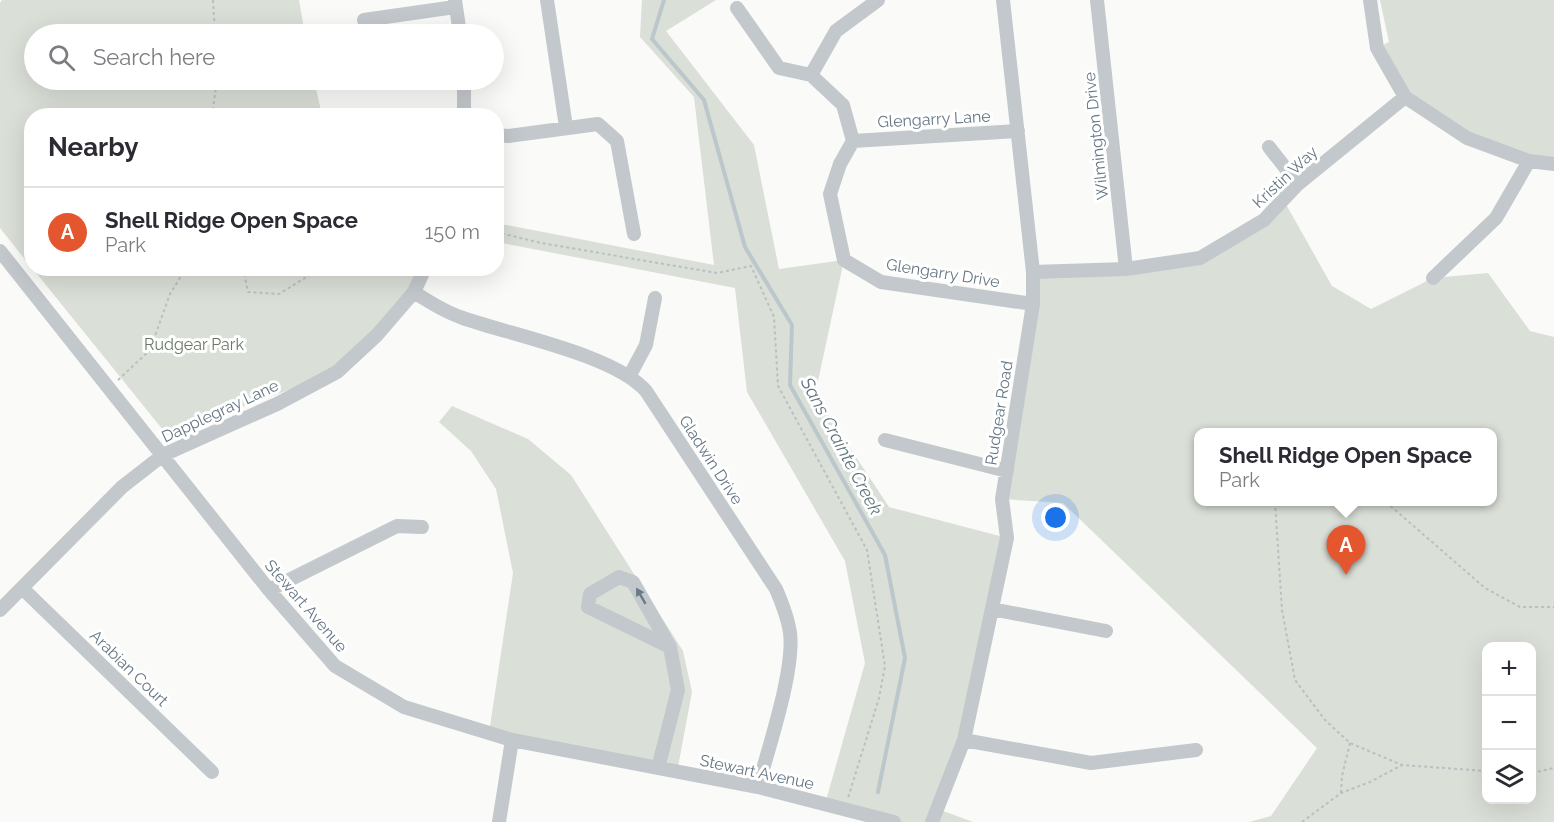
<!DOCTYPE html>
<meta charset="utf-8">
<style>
:root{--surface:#fff;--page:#f7f7f7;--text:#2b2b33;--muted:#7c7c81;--line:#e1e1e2;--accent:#e4572e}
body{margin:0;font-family:Raleway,sans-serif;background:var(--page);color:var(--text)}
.controls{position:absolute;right:18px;bottom:18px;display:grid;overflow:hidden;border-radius:12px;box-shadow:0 6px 24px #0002}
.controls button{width:54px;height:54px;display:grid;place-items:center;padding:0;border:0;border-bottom:2px solid var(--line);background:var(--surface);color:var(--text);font:30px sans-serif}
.you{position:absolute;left:1056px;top:518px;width:21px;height:21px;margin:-15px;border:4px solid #fff;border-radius:50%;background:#1a73e8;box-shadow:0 0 0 9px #1a73e833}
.badge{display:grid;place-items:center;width:39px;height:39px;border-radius:50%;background:var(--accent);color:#fff;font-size:20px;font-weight:700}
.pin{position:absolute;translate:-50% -50px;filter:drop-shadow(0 2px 3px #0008)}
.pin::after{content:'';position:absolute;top:32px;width:21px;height:18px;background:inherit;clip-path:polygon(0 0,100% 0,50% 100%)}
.popup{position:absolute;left:1194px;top:428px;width:303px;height:78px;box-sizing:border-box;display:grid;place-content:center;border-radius:12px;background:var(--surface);filter:drop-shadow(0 2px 4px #0005);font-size:20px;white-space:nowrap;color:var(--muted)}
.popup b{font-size:22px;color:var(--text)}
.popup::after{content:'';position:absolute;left:50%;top:100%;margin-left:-12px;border:12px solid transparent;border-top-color:var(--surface)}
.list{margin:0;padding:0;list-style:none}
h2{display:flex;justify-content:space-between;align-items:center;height:78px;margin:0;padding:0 24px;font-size:26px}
h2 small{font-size:20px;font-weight:400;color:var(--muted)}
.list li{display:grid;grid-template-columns:39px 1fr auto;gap:18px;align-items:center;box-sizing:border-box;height:90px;padding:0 24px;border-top:2px solid var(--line)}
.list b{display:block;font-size:22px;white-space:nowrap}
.list p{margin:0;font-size:20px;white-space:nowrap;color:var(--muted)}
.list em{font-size:20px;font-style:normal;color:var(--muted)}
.icon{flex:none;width:33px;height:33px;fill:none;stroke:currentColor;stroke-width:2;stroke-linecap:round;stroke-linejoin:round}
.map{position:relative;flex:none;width:1554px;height:822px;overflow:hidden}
.search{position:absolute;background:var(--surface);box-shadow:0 6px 24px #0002;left:24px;top:24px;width:480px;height:66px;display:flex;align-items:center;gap:15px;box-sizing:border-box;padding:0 21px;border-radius:33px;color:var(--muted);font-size:22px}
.panel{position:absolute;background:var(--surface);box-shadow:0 6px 24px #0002;left:24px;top:108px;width:480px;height:168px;border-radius:24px}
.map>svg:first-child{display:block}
.green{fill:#dadfd7;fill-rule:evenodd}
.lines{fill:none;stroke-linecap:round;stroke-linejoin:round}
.stream{stroke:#bbc7cb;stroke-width:4}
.path{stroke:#bbbfc2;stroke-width:2;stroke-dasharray:3 3;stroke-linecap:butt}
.minor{stroke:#c3c8cc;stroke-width:14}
.oneway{fill:#6a7a87}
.labels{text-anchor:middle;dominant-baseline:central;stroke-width:6;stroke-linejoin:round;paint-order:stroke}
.street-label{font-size:16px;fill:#657683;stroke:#fff}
.park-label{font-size:16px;fill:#687a64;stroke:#fff}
.water-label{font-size:18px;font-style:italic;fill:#60757c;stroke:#fff}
</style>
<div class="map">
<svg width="1554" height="822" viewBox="0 0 1554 822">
<rect width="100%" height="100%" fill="#fafaf8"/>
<!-- green -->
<path class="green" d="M2,0H299L305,34H34V80H314L322,115L32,116L31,267L0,228V3Z
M642,0H716L666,31L754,145L779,269L844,260L815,395L889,507L1007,538L964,740L938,809L973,822H894L825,804L865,663L845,561L747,392L735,288L497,242L496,223L714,265L694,97L640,37Z
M1380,0H1554V164L1467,138L1405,97L1377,48L1389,42Z
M1283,199L1332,286L1371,309L1433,278L1488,273L1530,331L1554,337V822H1249L1271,816L1317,748L1063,503L1002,499L1033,272L1200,258ZM1199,432H1493V502H1199ZM1486,646H1532V800H1486Z
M33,269H425L414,292L337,372L167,435Z
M452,406L528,439L571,475L683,651L692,692L677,772L489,733L513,573L496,489L471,451L439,422Z"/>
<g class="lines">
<!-- stream -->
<path class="stream" d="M664,0L652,39L704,100L745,247L792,325L790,385L885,555L905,658L878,792"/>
<!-- path -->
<path class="path" d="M213,0L215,34
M212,116L217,80
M496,232L541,243L717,273L751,266L774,317L778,386L867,550L885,666L879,698L848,798
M243,268L248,292L279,294L321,268
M118,380L150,350L170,294L186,268
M1275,502L1282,610L1295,680L1325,720L1350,743L1402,765
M1386,502L1485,588L1520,607H1554
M1532,773L1554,768
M1341,793L1342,776L1350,743
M1302,822L1341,793L1370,782L1402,765L1486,771"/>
<!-- minor -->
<path class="minor" d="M455,0L460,34
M547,0L566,127
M1097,0L1126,269
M1370,0L1377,48L1405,97L1467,138L1529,161L1554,164
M737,8L779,68L811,75L843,105L853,141L840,164L830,194L844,260L881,282L1033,304
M364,20L455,7
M811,75L836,31L878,0
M464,80V116
M496,135L508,136L598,124L617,141L634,234
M853,141L1018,131
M1269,147L1298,184
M0,251L269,590L335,666L404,707L512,740L758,787L894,822
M1033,272L1126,269L1200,258L1264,220L1298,184L1405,97
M1433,278L1496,218L1529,161
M414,292C429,302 445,312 463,318C511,335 615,355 646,391L776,589C782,603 788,618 790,633C795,670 768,749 758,787
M630,375L646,345L655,298
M885,440L1007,471
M22,588L212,772
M269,590L397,526L422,527
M992,609L1106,631
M0,610L122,487L163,455L277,404L337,372L377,335L414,292L425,268
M964,740L1091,763L1196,750
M658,768L678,690L670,647L633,582L619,577L590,594L588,607L670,647
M499,822L512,740
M932,822L964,740L1007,538L1002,499L1033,304V272L1003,0"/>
</g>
<!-- one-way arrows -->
<defs><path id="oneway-solid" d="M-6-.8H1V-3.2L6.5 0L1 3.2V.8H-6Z" transform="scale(1.5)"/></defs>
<use class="oneway" href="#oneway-solid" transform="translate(641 596) rotate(-120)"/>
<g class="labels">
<!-- street labels -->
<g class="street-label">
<text transform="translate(934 119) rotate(-3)">Glengarry Lane</text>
<text transform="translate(1096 136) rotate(-96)">Wilmington Drive</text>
<text transform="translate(1285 177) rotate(-43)">Kristin Way</text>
<text transform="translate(943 273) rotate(9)">Glengarry Drive</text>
<text transform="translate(220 411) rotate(-25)">Dapplegray Lane</text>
<text transform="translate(999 413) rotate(-81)">Rudgear Road</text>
<text transform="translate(711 460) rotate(57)">Gladwin Drive</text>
<text transform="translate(306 606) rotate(49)">Stewart Avenue</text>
<text transform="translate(129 668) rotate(44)">Arabian Court</text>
<text transform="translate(757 772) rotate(12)">Stewart Avenue</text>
</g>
<!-- park labels -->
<g class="park-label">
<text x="194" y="344">Rudgear Park</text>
</g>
<!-- water labels -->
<g class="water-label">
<text transform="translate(842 446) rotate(62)">Sans Crainte Creek</text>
</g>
</g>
</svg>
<div class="controls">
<button>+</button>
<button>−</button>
<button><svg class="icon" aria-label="layers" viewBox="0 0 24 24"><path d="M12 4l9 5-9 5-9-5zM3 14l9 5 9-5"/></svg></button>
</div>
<div class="you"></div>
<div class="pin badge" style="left:1346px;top:575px">A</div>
<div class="popup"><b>Shell Ridge Open Space</b>Park</div>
<div class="search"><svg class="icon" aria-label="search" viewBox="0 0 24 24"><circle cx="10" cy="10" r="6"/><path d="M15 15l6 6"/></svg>Search here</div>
<section class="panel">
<h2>Nearby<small></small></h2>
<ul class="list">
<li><span class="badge">A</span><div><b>Shell Ridge Open Space</b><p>Park</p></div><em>150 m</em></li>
</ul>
</section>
</div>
